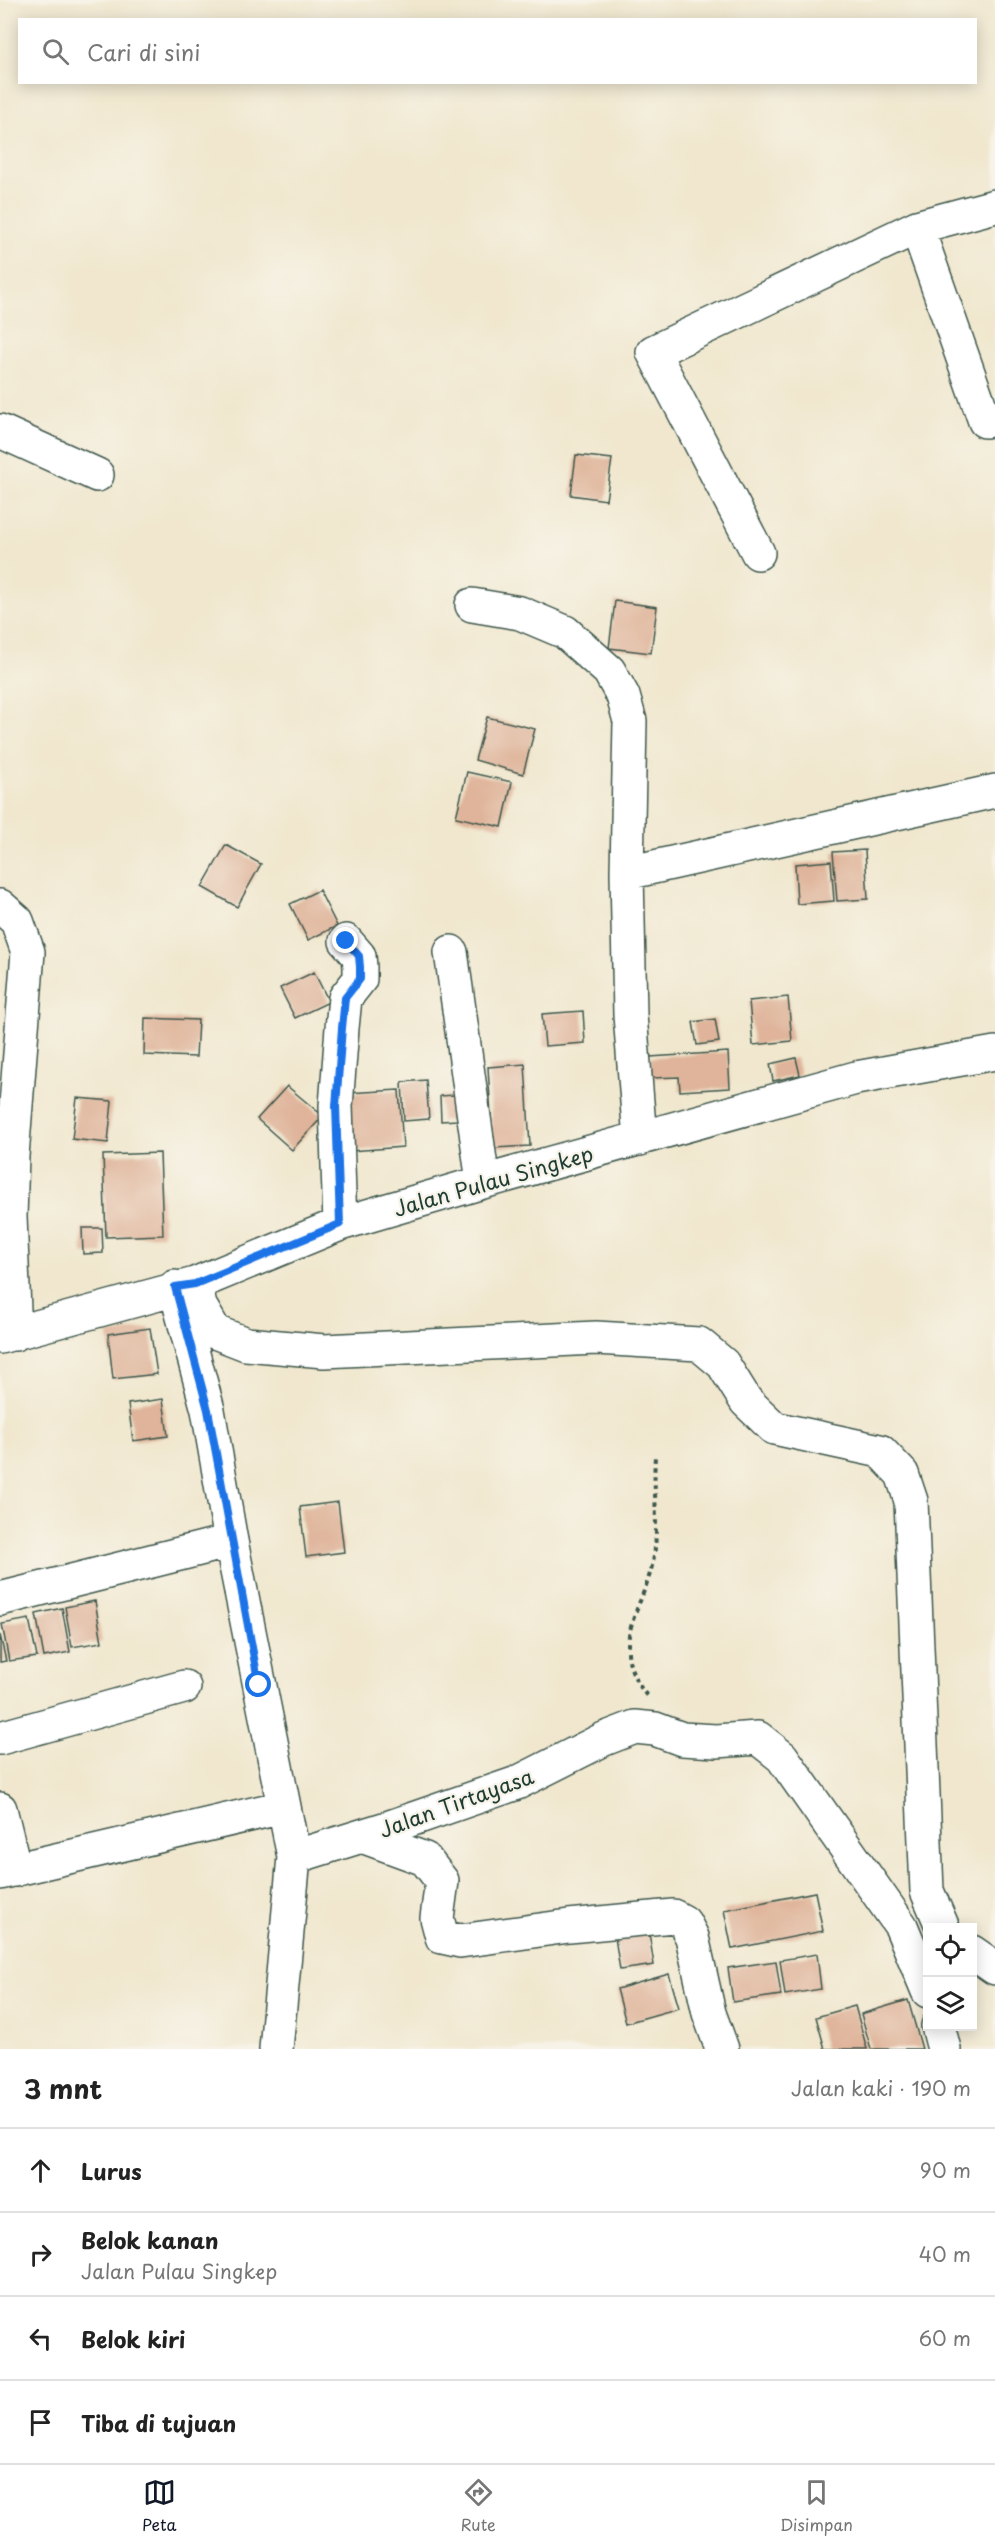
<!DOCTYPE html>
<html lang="id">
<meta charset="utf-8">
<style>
:root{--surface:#fff;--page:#f6f6f6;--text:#222;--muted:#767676;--line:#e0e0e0;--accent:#111827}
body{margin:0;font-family:"Playpen Sans",sans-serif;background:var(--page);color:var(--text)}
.controls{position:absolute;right:18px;bottom:18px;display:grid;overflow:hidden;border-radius:0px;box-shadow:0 3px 15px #0003}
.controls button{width:54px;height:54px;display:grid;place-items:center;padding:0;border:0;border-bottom:2px solid var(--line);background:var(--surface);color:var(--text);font:30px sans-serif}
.stop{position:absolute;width:18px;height:18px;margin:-14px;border:4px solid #1a73e8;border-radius:50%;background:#fff}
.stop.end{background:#1a73e8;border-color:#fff;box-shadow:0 2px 6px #0008}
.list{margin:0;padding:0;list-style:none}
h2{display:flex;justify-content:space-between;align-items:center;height:78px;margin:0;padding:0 24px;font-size:26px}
h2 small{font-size:20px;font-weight:400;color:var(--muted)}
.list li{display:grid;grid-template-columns:39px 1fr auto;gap:18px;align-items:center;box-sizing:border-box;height:84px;padding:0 24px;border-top:2px solid var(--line)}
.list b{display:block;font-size:22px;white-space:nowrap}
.list p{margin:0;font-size:20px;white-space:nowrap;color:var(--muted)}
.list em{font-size:20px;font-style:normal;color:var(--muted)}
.icon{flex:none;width:33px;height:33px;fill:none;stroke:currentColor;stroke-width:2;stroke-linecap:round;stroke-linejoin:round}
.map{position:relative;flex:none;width:995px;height:2049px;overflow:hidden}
.search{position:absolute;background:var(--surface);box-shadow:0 3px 15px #0003;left:18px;right:18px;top:18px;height:66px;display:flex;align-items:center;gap:15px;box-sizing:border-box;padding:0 21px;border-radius:0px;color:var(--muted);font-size:22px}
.sheet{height:414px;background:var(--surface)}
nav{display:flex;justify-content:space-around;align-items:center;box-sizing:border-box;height:84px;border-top:2px solid var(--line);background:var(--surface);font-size:16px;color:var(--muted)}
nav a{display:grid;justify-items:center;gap:3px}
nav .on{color:var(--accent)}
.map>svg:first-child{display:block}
.building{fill:#dfb49a}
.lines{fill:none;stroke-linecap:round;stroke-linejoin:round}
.minor-casing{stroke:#3e564b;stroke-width:36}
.path{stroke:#3e564b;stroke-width:4;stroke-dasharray:4.5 4.5;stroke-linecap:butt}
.minor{stroke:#fff;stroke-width:33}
.route{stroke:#1a73e8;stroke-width:8}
.labels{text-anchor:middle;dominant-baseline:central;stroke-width:4.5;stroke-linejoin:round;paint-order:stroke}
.street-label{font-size:21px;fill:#1f3d34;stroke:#f7f3e8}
</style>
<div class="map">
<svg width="995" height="2049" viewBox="0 0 995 2049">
<rect width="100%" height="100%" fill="#f7f3e8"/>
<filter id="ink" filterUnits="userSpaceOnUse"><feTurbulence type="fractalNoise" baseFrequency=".0167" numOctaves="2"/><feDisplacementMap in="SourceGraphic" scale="12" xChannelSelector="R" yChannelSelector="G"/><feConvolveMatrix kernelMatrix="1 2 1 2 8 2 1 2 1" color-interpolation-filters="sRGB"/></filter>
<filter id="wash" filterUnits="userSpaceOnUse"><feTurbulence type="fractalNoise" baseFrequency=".008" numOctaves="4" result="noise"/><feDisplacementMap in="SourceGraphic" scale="24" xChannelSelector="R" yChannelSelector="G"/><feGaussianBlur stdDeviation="1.35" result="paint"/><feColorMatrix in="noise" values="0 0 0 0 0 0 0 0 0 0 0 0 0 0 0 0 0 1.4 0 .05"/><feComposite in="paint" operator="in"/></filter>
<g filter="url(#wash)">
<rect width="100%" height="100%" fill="#f0e7ce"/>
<g id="blocks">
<!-- building -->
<path class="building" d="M576,455L612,459L606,500L571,495Z
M615,601L657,607L651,653L609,648Z
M487,717L535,729L523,774L475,760Z
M467,772L512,782L502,827L456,817Z
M226,845L261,864L237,907L202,887Z
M865,850L868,899L837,901L833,852Z
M831,861L834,901L797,904L795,864Z
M319,890L337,926L308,940L290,904Z
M314,972L329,1002L295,1018L280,988Z
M788,997L792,1041L753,1045L749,1001Z
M583,1011L585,1043L545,1046L542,1014Z
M145,1018L198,1020L196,1057L144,1055Z
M715,1019L719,1042L697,1045L693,1022Z
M728,1052L730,1088L680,1091L679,1077L651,1078L650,1057Z
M796,1058L800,1075L773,1081L770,1064Z
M525,1064L530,1146L493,1148L488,1067Z
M426,1080L429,1119L404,1121L402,1082Z
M287,1086L323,1116L292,1150L257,1119Z
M399,1090L403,1147L351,1151L347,1093Z
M455,1095L457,1120L441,1121L440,1096Z
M77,1098L112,1101L108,1143L72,1139Z
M160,1153L163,1235L106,1237L103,1155Z
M82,1228H102L103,1253L83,1254Z
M150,1328L157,1374L113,1379L108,1334Z
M163,1399L168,1436L133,1441L128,1404Z
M338,1502L344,1552L306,1557L300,1507Z
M95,1601L102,1642L72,1647L65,1607Z
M62,1608L70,1652L44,1657L36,1614Z
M29,1619L37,1657L9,1661L2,1624Z
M0,1635L6,1661L0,1662Z
M815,1892L823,1931L732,1949L724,1910Z
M648,1926L654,1965L620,1970L614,1931Z
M817,1954L821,1989L785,1995L780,1960Z
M776,1961L781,1995L733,2002L728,1968Z
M669,1974L679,2008L626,2023L617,1989Z
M908,2000L922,2049H871L861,2014Z
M855,2006L867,2049H825L816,2017Z"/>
</g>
</g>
<g filter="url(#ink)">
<use href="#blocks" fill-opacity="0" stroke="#3e564b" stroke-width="1.5"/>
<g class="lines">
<!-- minor casing -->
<g class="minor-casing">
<path id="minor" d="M995,206L917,227L985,421L995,419
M0,431L97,475
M758,553L653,352L917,227
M472,605L520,613L565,632L609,671L623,696L630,721L627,873L630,1015L640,1139
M627,873L995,791
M0,906L17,921L28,952L12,1156L10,1217L15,1334
M451,952L483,1182
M340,1224L336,1106L342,1028L345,998L360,979V967L359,956L346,941
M195,1284L200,1306L215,1332L246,1344L324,1351L596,1338L699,1344L723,1364L746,1401L774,1428L880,1451L902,1474L911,1501L927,1891L943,1928
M175,1287L208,1410L231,1541L294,1857L276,2049
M0,1337L195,1284L340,1224L483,1182L856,1078L995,1053
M0,1599L231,1541
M0,1738L184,1687
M0,1809L15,1870
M362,1836L425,1859L442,1881L437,1918L442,1937L460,1941L569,1926L673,1916L684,1922L692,1937L709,2013L722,2049
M294,1857L384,1829L517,1783L604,1739L635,1727L655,1729L682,1739L716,1741L758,1738L782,1757L901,1926L928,1991
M0,1873L283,1807
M972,1952L995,1968
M938,2026L944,2049"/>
</g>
<!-- path -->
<path class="path" d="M647,1696C602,1640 650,1605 655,1548C658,1518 653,1487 655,1456"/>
<!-- minor -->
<use href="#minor" class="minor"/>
</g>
</g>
<g class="lines" filter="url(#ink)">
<!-- route -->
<path class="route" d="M259,1685L208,1410L175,1287L195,1284L340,1224L336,1106L342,1028L345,998L360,979V967L359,956L346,941"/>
</g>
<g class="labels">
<!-- street labels -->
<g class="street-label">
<text transform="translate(493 1180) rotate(-16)">Jalan Pulau Singkep</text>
<text transform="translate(456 1802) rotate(-20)">Jalan Tirtayasa</text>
</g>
</g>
</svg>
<div class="controls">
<button><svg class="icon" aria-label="locate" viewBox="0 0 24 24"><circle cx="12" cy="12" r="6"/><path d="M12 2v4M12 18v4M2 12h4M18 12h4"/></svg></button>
<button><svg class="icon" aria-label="layers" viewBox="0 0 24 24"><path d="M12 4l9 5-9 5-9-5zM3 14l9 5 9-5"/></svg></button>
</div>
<div class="stop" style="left:259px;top:1685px"></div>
<div class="stop end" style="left:346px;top:941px"></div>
<div class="search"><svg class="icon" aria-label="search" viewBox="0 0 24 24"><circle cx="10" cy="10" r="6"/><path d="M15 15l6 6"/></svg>Cari di sini</div>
</div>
<section class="sheet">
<h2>3 mnt<small>Jalan kaki · 190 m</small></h2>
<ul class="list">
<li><svg class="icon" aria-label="ahead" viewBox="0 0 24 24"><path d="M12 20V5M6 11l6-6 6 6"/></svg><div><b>Lurus</b></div><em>90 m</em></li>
<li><svg class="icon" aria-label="right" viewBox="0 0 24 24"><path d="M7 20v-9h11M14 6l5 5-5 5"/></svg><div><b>Belok kanan</b><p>Jalan Pulau Singkep</p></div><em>40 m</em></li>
<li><svg class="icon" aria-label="left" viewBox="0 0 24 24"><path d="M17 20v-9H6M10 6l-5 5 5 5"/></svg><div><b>Belok kiri</b></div><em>60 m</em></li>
<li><svg class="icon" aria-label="arrive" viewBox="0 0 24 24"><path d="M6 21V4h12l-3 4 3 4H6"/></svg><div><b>Tiba di tujuan</b></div></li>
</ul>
</section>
<nav>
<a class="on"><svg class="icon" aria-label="map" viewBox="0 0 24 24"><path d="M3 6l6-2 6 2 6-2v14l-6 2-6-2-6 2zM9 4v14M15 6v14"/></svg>Peta</a>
<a><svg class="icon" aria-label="directions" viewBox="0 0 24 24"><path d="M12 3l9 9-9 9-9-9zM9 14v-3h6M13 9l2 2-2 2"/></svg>Rute</a>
<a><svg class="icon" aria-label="saved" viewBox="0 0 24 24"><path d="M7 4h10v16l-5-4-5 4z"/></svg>Disimpan</a>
</nav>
